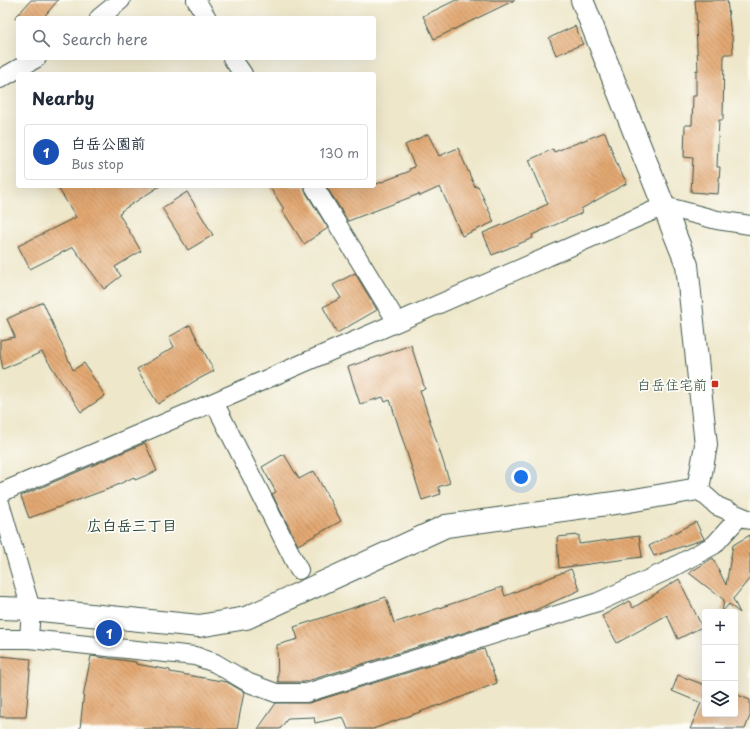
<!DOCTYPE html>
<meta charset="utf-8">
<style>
:root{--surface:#fff;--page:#f6f6f7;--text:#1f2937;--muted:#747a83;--line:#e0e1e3;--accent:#2563eb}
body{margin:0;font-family:"Playpen Sans","Klee One",sans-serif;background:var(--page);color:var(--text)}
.controls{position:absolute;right:12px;bottom:12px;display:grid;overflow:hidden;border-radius:4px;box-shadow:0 4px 16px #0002}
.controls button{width:36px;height:36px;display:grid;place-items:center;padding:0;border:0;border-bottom:1px solid var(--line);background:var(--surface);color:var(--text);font:20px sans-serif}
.you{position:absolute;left:521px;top:477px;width:14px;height:14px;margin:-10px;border:3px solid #fff;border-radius:50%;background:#1a73e8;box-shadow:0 0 0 6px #1a73e833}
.badge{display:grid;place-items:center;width:26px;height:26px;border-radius:50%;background:var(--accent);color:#fff;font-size:13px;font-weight:700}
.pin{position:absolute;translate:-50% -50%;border:2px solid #fff;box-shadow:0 1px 4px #0006}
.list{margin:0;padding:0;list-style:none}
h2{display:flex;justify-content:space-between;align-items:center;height:52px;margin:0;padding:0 16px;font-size:17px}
h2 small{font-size:13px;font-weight:400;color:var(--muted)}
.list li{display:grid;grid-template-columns:26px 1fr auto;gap:12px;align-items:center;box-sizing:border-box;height:56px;margin:0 8px 8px;padding:0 8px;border:1px solid var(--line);border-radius:4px}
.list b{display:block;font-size:15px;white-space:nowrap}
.list p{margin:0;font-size:13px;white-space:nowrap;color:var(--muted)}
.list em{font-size:13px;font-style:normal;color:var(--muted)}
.icon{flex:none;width:22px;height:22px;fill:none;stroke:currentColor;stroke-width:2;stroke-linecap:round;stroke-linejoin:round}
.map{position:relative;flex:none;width:750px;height:729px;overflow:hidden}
.search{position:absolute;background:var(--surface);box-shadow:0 4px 16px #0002;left:16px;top:16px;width:360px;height:44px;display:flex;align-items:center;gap:10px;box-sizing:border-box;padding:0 14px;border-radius:4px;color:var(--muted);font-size:15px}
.panel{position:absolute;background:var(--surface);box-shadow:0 4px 16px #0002;left:16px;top:72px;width:360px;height:116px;border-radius:4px}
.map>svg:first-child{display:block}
.building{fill:url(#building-back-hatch)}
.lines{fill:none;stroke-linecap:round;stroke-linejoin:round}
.street-casing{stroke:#3e564a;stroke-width:20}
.secondary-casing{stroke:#3e564a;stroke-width:24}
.street{stroke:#fff;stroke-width:18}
.secondary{stroke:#fff;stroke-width:22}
.poi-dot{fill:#c8321e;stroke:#fdfcf7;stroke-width:1.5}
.labels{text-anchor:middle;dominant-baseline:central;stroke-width:3.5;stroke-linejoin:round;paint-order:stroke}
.poi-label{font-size:14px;fill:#1f3d34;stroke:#fdfcf7;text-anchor:end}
.neighbourhood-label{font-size:15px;font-weight:bold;fill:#1f3d34;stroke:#fdfcf7}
</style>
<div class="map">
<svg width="750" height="729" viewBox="0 0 750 729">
<defs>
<pattern id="building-back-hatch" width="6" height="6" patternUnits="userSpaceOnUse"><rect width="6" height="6" fill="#e3a872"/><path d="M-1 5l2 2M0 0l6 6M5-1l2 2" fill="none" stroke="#b78a5e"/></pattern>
</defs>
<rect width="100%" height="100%" fill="#fdfcf7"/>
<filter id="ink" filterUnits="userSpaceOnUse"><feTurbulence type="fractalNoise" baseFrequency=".025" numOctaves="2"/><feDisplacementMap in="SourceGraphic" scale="8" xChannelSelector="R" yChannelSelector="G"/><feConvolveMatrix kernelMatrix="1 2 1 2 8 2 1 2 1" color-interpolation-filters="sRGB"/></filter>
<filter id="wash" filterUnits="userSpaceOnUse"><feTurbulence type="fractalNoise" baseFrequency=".012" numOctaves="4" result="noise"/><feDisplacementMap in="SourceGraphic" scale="16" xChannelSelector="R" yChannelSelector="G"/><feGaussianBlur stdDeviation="0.9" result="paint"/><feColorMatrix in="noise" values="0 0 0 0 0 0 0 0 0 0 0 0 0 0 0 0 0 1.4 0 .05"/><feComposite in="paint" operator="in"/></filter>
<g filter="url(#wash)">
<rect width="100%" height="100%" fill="#eee7ca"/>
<g id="blocks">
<!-- building -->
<path class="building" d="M31,0H58L43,18H15Z
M456,0H515L434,39L423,16Z
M695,0H727L731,35H732L733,54H724L723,120H719L717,167H720L718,194L691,192L693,158L684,157L685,125H692L693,96H696V70L698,71L696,24H697Z
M575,26L583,44L556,55L549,38Z
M605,132L618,167L627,183L581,209L582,213L532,235L533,238L492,255L483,233L538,210L537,209L548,204L529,160L553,149L554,152Z
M428,134L439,156L458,148L475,187L478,186L494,222L462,236L440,187L420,196L419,194L348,221L326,186H374V185L410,171L409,169L415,167L405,145Z
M57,186H160L121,211L122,212L119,214L141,251L115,267L121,276L104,289L73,247L30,269L18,246L76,217Z
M269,186H304L305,191L328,228L304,244L282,210L284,209Z
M187,192L213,235L188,250L162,208Z
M355,273L377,310L337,333L323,307L341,298L333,285Z
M43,302L73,370L84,363L105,396L81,412L42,352L3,369L0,355V340L15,337L7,319Z
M190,325L214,371L195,381L158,404L137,369L174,347L169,337Z
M411,345L425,389L420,390L450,483L438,487L441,494L422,500L390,400L385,402L383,397L360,404L348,367Z
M145,443L157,471L135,480L134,477L111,488L29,518L21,496Z
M284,454L299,479L314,471L341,521L298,545L272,494L276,492L262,467Z
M696,522L704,539L654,556L649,546Z
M579,535V544L639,536L642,557L559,568L557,537Z
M750,535V578L733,599L740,613L729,604L722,612L724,600L689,573L713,558L726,585L733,545Z
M571,569L580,590L531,612L304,682H278L277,645L298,639L294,627L386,597L394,623L502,587L505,596Z
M679,579L702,627L678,639L667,615L617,643L602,616L629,601L633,608Z
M484,649L497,683L439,706V705L373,729H348L343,717L315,723L314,717L288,718L280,729H258L276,703H309Z
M0,656L31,659L26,717H0Z
M91,656L136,662V664L170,670V672L227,682L244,692L237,729H80L84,692Z
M678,675L705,685V714H735V694L750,700V716L745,729H690L701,703L672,691Z"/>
</g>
</g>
<g filter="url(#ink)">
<use href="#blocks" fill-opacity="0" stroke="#3e564a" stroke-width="1"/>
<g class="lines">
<!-- street casing -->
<g class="street-casing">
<path id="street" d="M196,0L207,18
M99,18L121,0
M232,58L243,74
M0,79L37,58
M314,186L397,322
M214,402L299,570
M698,489L717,506L750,520
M0,493L214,402L664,206L717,220L750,225
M0,503L31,609L29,639
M0,639H29L195,656L215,663L249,683L276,693H306L598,602L664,572L714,545L740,516"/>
</g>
<!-- secondary casing -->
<g class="secondary-casing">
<path id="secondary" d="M0,608L31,609L199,626L246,618L446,526L629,501L698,489L706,445L687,265L582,0"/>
</g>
<!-- street -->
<use href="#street" class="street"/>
<!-- secondary -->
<use href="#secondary" class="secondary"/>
</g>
</g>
<!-- markers -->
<rect class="poi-dot" x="711" y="380" width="8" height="8" rx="2"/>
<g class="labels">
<!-- poi labels -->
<g class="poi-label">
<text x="707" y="384">白岳住宅前</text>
</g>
<!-- neighbourhood labels -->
<g class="neighbourhood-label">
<text x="132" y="524">広白岳三丁目</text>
</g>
</g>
</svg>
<div class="controls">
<button>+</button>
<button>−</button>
<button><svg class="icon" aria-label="layers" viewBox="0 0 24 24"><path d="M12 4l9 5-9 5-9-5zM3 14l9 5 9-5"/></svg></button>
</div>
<div class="you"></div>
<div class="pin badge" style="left:109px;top:633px;background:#1a4fb4">1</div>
<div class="search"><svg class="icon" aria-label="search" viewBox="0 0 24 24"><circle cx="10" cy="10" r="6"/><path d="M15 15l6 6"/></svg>Search here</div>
<section class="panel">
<h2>Nearby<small></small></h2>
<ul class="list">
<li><span class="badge" style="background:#1a4fb4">1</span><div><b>白岳公園前</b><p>Bus stop</p></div><em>130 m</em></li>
</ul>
</section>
</div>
